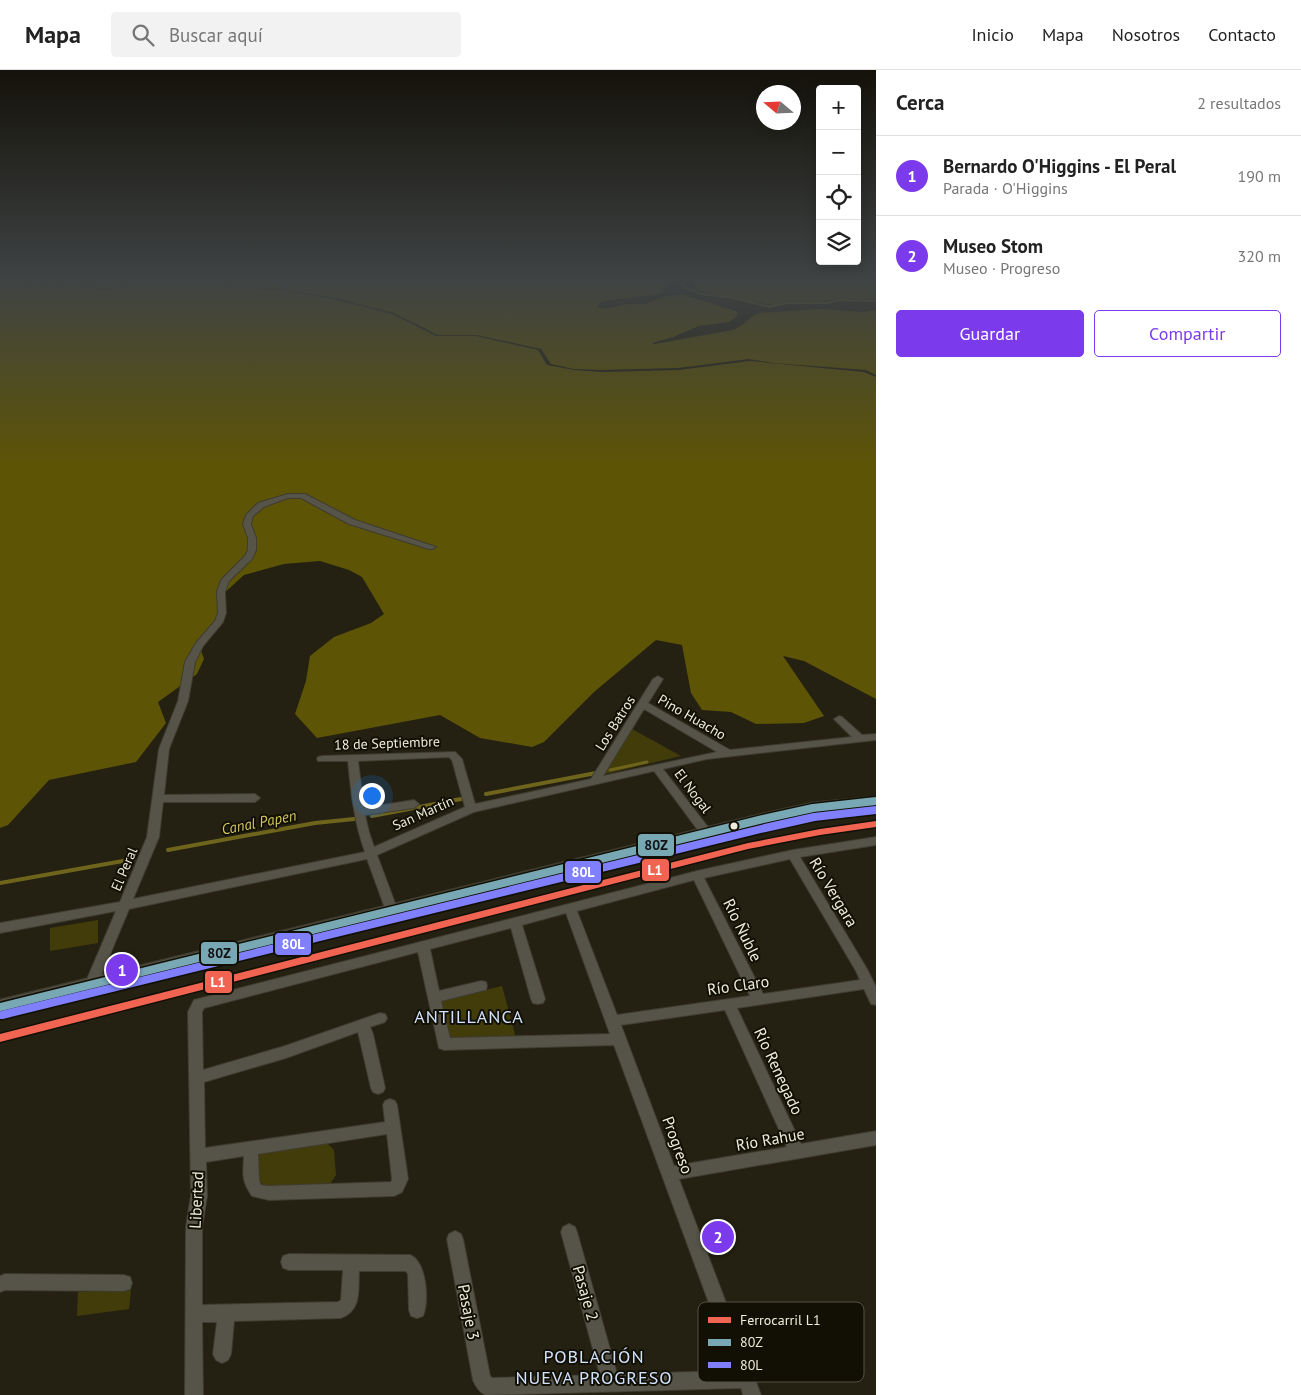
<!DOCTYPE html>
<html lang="es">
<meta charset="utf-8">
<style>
:root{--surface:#fff;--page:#f2f2f2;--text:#222;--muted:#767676;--line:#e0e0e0;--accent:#7c3aed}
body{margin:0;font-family:"PT Sans",sans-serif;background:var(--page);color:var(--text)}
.controls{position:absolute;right:15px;top:15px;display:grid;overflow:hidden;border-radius:5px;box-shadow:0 2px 12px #0003}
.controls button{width:45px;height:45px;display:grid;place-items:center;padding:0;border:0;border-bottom:1px solid var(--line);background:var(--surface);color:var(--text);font:25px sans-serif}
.compass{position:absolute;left:756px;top:15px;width:45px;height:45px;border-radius:50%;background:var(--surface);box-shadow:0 2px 12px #0003;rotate:289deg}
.you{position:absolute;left:371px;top:725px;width:18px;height:18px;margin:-12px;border:4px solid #fff;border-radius:50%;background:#1a73e8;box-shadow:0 0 0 8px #1a73e833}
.badge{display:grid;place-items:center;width:32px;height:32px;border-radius:50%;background:var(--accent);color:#fff;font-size:16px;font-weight:700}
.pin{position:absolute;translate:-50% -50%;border:2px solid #fff;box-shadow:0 1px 5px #0006}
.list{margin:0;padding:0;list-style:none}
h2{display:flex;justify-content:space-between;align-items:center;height:65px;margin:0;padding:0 20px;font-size:21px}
h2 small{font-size:16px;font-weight:400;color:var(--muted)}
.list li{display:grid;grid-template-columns:32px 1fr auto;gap:15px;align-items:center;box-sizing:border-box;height:80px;padding:0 20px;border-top:1px solid var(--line)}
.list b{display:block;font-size:19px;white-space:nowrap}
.list p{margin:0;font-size:16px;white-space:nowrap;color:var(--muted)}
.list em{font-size:16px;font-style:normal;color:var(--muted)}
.actions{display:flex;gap:10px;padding:15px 20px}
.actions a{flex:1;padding:11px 0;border:1px solid var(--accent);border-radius:5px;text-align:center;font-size:18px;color:var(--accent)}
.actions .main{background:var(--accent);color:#fff}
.icon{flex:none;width:28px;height:28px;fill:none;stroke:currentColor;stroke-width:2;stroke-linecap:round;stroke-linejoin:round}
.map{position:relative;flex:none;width:876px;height:1325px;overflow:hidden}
header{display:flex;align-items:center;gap:30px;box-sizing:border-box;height:70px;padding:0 25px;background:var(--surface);border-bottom:1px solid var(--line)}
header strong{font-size:24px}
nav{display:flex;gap:28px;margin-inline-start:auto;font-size:18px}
.search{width:350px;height:45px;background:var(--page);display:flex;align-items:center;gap:12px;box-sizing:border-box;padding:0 18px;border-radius:5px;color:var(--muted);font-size:19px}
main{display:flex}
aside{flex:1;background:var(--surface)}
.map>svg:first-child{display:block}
.green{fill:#423c0a}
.forest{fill:#5d5406}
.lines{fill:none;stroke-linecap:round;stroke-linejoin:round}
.stream-far2{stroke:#6e641c;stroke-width:2}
.stream-far1{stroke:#6e641c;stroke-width:3}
.stream{stroke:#6e641c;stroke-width:4}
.minor-casing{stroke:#3f3c30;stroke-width:2}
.tertiary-casing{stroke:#3f3c30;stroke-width:3}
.minor{fill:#565448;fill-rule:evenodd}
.tertiary{fill:#565448;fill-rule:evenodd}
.bus-1-casing{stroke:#121005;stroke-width:11}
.bus-2-casing{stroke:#121005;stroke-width:11}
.bus-1{stroke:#79a8b5;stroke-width:8}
.bus-2{stroke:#8080ff;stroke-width:8}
.rail-1-casing{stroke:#121005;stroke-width:3}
.rail-1{fill:#f06451;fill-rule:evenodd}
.bus-dot{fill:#eeecda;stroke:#121005;stroke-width:2}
.labels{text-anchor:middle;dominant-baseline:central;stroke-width:4;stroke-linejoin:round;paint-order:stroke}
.street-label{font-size:14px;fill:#eeecda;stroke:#121005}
.water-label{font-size:15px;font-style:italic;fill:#d4c55d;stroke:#121005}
.near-street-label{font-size:16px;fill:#eeecda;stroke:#121005}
.near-neighbourhood-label{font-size:18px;letter-spacing:1px;fill:#d3e3fd;stroke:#121005}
.key{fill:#121005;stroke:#545245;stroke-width:1}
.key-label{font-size:14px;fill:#eeecda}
.line-badge{stroke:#121005;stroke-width:2}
.badge-label{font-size:14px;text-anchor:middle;font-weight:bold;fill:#fff}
.pale-badge-label{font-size:14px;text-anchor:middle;font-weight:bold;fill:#111}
</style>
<header>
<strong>Mapa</strong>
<div class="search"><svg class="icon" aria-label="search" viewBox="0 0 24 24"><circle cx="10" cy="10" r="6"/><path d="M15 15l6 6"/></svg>Buscar aquí</div>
<nav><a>Inicio</a><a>Mapa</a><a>Nosotros</a><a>Contacto</a></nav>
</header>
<main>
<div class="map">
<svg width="876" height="1325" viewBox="0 0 876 1325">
<rect width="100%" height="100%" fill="#242112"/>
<!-- green -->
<path class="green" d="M632,659L681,686L605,704L603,702Z
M98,850V873L50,881V858Z
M502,916L516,968L449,971L441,931Z
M326,1072L334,1080L336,1105L330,1114L270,1117L264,1115L257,1109V1088L263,1080Z
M131,1220L129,1239L77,1246L78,1222Z"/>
<!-- forest -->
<path class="forest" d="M0,208H673V211L661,224L608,230L601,232L597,237L605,239L626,234H646L662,227L682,224L738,242L736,247L729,252L699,256L673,267L652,273L655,274L733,260C744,256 749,246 760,243L820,239L861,242L876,240V305L866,300L774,293L749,289L678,298L601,300L574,299L551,294L541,279L477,265H438L394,243L335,228L275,218L236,217L209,211L125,215L107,219L79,214L0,217Z
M694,208H876V229H841L815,232L788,231L773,235L700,221L695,218Z
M208,212L235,218L274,219L332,229L392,244L436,266H476L538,280L547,295L574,300L601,302L679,300L750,291L864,302L876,307V629L804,591L783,586L824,646L804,653L756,654L731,642L702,640L691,623L682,575L656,570L594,622L544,672L532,677L480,668L440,645L317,668L295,644L306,611L310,586L334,567L371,553L384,544L362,507L349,500L320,491L284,494L244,505L222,525L224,546L205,562L199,574L204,589L197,604L158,632L166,653L136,692L49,710L8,755L0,758V218L78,215L107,220L125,216Z"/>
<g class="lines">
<!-- stream-far2 -->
<path class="stream-far2" d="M687,208L682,216L701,224L729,227L770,237L786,233H827L839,230L876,231"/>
<!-- stream-far1 -->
<path class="stream-far1" d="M610,700L647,692"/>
<!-- stream -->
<path class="stream" d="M486,724L596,703
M372,746L461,729
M168,780L315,753L354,749
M0,813L134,789"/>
<!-- minor casing -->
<g class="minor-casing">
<path id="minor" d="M279,208H283L282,213L286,218H282L278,214Z
M288,424H305L355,450L436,477L432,479H429L349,454L301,428H288L277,432L264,437L253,446L251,454L256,468V480L252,489L229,511L225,522L226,543L223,552L203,576L195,592L188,631L169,679L164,725L255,724L260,728L255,732H163L159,767L133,829L365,782C354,752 351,722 348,691H318L317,689L318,687L322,686L455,682L462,689L475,734L591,709L653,609L658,606L663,609L648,633L730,680L852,667L834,649L839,646L842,647L862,665L876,664V670L707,689L663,699L711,761L713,764L711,767H703L654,701L474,742L377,785L398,841L396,844L392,845L388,844L386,841L367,789L129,839L96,918L91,919L86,918L85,914L116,841L0,863V853L120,832L147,767L159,679L178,631L185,592L196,573L215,551L218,543L217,522L221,510L245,486L248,480V468L243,454L246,445L258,433ZM644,639L717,682L603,706ZM449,687L452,690L465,737L374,777L369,762L365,745L414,738L419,734L414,730L364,738L358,691Z
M876,767V775L800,787L867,899L876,917V935L871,934L864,919L737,938L801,1074L876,1061V1075L679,1109L761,1325H743L741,1318L486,1325C479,1322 476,1317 473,1310L447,1169L449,1164L455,1161L461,1164L463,1169L490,1306L492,1308L600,1305L561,1162L563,1157L569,1154L575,1157L577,1162L617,1304L734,1301L614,975L444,980L439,978L418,882L204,938L202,942L203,1000L285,976L380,943L385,944L387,948L385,952L370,957L373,964L385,1018L383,1022L378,1024L373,1022L371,1018L358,962L286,988L204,1012L205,1078L385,1052L383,1035L385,1031L390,1029L395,1031L397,1035L408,1109L402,1122L394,1126L269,1130L252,1126C241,1110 243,1104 244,1086L206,1092L207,1126L202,1157V1235L338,1232L341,1230L343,1200H289L283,1198L281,1192L283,1186L289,1184L410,1185C427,1192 429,1231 423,1246L417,1248L411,1246L409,1240L408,1204L406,1201H359C358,1220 362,1240 341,1248L234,1251L231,1284L228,1290L222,1293L216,1290L213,1284L217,1252H202L203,1325H185L186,1157L191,1126L188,942L194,930L697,801L793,780ZM790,789L856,901L860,910L763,924L704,808ZM694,810L750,926L617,945L577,841ZM566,843L610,964L450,968L441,931L481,921L486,920L487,916L486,912L481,911L439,921L430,879L511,858L531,929L533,933L538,934L543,933L545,929L522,855ZM725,940L787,1077L674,1096L621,955ZM387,1064L392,1109L391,1112L269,1116L261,1115L259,1110L258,1084Z
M5,1204L124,1205L130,1207L132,1213L130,1219L124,1221L5,1220L0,1222V1206Z"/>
</g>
<!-- tertiary casing -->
<g class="tertiary-casing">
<path id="tertiary" d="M876,727V735L813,743L763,754L0,944V930L763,744L813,733Z"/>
</g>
<!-- minor -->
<use href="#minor" class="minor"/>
<!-- tertiary -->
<use href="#tertiary" class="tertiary"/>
<!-- bus-1 casing -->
<g class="bus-1-casing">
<path id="bus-1" d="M0,937L763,749L813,738L876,731"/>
</g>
<!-- bus-2 casing -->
<g class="bus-2-casing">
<path id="bus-2" d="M2,945L765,758L814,747L876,740"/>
</g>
<!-- bus-1 -->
<use href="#bus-1" class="bus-1"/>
<!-- bus-2 -->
<use href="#bus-2" class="bus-2"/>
<!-- rail-1 casing -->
<g class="rail-1-casing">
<path id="rail-1" d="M876,751V757L820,765L748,779L0,972V964L748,773L820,759Z"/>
</g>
<!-- rail-1 -->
<use href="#rail-1" class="rail-1"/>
</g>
<!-- sky -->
<linearGradient id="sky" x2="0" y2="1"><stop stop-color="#14120a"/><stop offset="0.53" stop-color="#3f4344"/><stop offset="1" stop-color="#3f4344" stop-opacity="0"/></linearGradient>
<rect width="876" height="394" fill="url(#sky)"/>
<!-- markers -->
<circle class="bus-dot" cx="734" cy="756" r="4.5"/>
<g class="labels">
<!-- street labels -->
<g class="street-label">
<text transform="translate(692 647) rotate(30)">Pino Huacho</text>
<text transform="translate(615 653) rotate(-58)">Los Batros</text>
<text transform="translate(387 673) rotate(-2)">18 de Septiembre</text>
<text transform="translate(693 721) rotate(53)">El Nogal</text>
<text transform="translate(423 743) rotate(-24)">San Martín</text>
<text transform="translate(124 799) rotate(-67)">El Peral</text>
</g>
<!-- water labels -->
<g class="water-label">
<text transform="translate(259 752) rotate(-11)">Canal Papen</text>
</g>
<!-- near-street labels -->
<g class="near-street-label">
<text transform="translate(834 822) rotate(59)">Río Vergara</text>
<text transform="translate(743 860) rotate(64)">Río Ñuble</text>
<text transform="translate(738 915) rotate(-8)">Río Claro</text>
<text transform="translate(779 1001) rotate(65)">Río Renegado</text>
<text transform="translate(770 1069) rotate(-10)">Río Rahue</text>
<text transform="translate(678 1075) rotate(70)">Progreso</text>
<text transform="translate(196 1130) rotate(-87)">Libertad</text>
<text transform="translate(586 1223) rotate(74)">Pasaje 2</text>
<text transform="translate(469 1242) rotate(79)">Pasaje 3</text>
</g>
<!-- near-neighbourhood labels -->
<g class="near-neighbourhood-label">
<text x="469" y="946">ANTILLANCA</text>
<text x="594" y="1286">POBLACIÓN<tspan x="594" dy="21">NUEVA PROGRESO</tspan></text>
</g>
</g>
<!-- legend -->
<rect x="698" y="1232" width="166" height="80" rx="8" class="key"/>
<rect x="708" y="1247" width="23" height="6" fill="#f06451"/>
<rect x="708" y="1269" width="23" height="7" fill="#79a8b5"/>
<rect x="708" y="1292" width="23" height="6" fill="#8080ff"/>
<g class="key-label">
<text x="740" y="1255">Ferrocarril L1</text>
<text x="740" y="1277">80Z</text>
<text x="740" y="1300">80L</text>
</g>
<g class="line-badge">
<rect x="637" y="763" width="38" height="24" rx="5" fill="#79a8b5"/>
<rect x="641" y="788" width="29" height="24" rx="5" fill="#f06451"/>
<rect x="564" y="790" width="38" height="24" rx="5" fill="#8080ff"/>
<rect x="274" y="862" width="38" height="24" rx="5" fill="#8080ff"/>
<rect x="200" y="871" width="38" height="24" rx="5" fill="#79a8b5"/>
<rect x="204" y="900" width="29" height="24" rx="5" fill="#f06451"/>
</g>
<g class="badge-label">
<text x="655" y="805">L1</text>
<text x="583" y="807">80L</text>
<text x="293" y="879">80L</text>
<text x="218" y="917">L1</text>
</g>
<g class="pale-badge-label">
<text x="656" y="780">80Z</text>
<text x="219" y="888">80Z</text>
</g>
</svg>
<div class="controls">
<button>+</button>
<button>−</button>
<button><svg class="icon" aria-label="locate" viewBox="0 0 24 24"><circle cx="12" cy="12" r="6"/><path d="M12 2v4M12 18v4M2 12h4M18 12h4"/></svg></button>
<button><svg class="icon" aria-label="layers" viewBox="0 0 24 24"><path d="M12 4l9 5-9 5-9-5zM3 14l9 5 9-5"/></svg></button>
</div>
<svg class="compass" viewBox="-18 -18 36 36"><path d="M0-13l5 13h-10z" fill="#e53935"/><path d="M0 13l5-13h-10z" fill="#767676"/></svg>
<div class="you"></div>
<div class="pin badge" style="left:122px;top:900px">1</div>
<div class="pin badge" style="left:718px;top:1167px">2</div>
</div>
<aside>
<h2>Cerca<small>2 resultados</small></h2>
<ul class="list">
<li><span class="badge">1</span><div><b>Bernardo O'Higgins - El Peral</b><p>Parada · O'Higgins</p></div><em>190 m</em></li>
<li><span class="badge">2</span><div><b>Museo Stom</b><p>Museo · Progreso</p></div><em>320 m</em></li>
</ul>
<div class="actions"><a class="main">Guardar</a><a>Compartir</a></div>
</aside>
</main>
